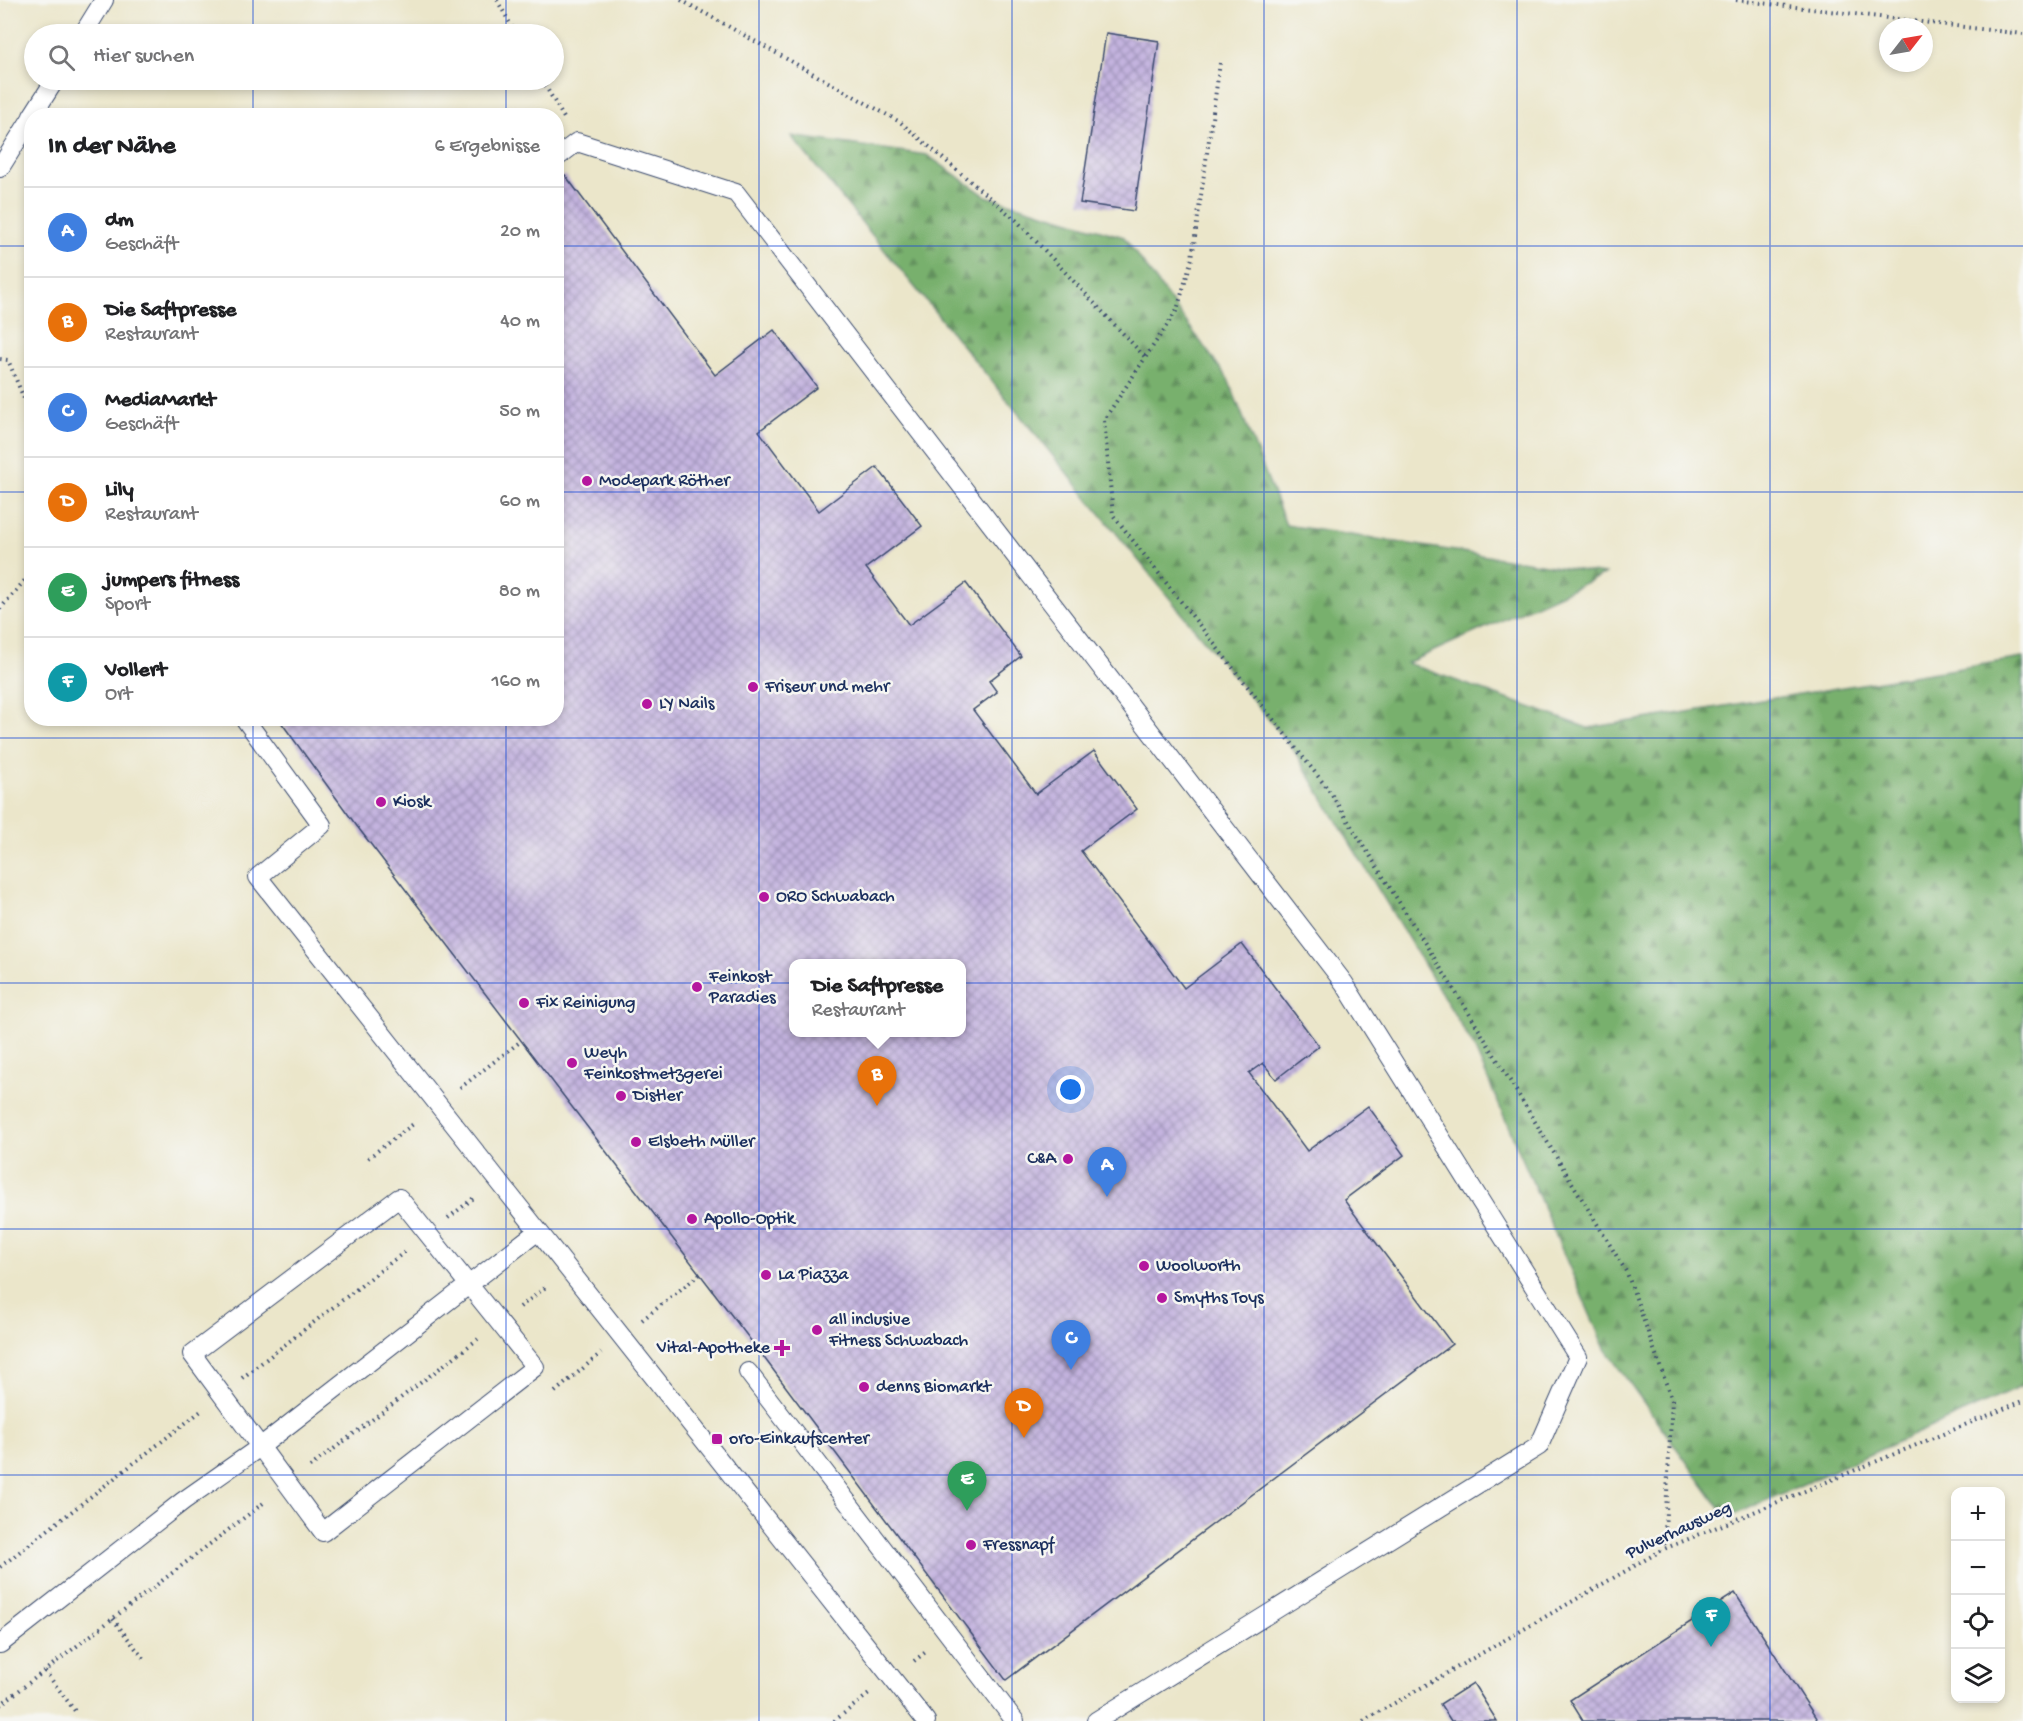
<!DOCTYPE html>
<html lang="de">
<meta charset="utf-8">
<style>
:root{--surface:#fff;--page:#f6f6f6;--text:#202124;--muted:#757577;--line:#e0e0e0;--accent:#2563eb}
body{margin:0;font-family:"Gochi Hand",sans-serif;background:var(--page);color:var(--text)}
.controls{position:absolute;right:18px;bottom:18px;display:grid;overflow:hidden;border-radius:12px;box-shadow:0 3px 9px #0003}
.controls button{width:54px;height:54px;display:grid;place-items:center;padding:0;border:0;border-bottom:2px solid var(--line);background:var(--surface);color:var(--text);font:30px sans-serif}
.compass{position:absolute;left:1879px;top:18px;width:54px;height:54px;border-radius:50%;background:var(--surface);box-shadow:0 3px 9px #0003;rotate:59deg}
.you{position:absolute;left:1071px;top:1090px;width:21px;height:21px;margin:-15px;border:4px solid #fff;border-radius:50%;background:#1a73e8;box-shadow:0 0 0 9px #1a73e833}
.badge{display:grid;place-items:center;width:39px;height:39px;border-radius:50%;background:var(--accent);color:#fff;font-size:20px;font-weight:700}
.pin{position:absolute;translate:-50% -50px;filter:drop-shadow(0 2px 3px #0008)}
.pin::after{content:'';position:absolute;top:32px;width:21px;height:18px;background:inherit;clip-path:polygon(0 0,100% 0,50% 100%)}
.popup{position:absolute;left:789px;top:959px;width:177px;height:78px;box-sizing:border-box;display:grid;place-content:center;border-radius:12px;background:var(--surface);filter:drop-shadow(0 2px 4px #0005);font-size:20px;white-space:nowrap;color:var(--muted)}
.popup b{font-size:22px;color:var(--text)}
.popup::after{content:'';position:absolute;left:50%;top:100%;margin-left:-12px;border:12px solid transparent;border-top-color:var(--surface)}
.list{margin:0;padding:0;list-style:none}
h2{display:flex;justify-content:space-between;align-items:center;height:78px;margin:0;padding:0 24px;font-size:26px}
h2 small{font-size:20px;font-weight:400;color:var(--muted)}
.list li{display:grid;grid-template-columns:39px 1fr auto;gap:18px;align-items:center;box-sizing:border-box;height:90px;padding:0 24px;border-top:2px solid var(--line)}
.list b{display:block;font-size:22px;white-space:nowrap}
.list p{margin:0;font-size:20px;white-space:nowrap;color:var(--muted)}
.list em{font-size:20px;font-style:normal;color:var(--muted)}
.icon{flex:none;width:33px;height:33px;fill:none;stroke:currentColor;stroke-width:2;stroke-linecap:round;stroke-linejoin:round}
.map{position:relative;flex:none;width:2023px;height:1721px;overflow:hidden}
.search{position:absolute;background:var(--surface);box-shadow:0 3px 9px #0003;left:24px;top:24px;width:540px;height:66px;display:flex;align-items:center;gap:15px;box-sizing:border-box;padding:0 21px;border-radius:33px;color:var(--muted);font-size:22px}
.panel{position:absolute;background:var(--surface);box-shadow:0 3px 9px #0003;left:24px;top:108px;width:540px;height:618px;border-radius:24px}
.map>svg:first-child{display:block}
.forest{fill:url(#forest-firs);stroke:#4a7066;stroke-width:1.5}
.building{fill:url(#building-cross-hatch);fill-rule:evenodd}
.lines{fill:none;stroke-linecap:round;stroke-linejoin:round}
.service-casing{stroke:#3a4a6e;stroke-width:20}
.path{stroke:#3a4a6e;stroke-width:4;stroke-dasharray:1.5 4.5;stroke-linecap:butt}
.service{stroke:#fff;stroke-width:18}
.grid{fill:none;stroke:#1d4ed8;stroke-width:1.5;stroke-opacity:0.55}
.poi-dot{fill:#b5179e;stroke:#f6f6f2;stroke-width:2}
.labels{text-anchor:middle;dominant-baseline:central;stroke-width:5;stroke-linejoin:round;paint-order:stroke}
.poi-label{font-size:18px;fill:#1b2f5e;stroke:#f6f6f2;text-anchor:start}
.street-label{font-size:18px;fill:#1b2f5e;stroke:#f6f6f2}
</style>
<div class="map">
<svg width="2023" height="1721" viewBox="0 0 2023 1721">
<defs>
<pattern id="forest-firs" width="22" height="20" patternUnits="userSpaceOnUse" patternTransform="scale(1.5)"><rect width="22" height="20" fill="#78b06d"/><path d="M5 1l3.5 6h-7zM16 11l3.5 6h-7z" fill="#62905d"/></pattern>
<pattern id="building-cross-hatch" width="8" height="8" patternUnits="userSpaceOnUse" patternTransform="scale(1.5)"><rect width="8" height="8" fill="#c4b4df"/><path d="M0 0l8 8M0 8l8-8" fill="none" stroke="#9e93b8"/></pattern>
</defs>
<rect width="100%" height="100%" fill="#f6f6f2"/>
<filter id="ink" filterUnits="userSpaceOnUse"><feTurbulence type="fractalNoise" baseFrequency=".0167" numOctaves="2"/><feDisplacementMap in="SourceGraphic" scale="12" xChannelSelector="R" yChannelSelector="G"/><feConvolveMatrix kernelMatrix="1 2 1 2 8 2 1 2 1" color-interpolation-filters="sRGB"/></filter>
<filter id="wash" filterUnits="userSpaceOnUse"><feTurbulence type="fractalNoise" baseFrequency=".008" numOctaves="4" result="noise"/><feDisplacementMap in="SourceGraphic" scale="24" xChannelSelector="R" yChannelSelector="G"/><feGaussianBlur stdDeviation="1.35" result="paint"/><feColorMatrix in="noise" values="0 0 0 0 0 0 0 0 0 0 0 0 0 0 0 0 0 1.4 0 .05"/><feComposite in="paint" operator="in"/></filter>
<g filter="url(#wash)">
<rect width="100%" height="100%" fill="#ebe6ca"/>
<!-- forest -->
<path class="forest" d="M791,136L927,155L986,196L1124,237L1228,379L1286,525L1605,574L1407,663L1588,728L2023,658V1386L1727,1518L1605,1349L1473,1045L1293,749Z"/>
<g id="blocks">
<!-- building -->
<path class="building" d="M1106,33L1159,41L1134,211L1080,203Z
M565,175L715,375L774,330L817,387L759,431L819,511L877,467L922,526L866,568L909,625L966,583L1021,656L989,681L997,692L973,710L1036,794L1094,751L1137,809L1081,851L1184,988L1242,944L1319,1046L1276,1079L1263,1063L1249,1073L1307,1151L1368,1106L1404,1155L1344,1200L1452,1344L1006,1680L765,1359L353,821L278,718H556V181ZM793,964H961V1032H793Z
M1735,1593L1818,1721H1583L1570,1700Z
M1473,1683L1497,1721H1451L1440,1704Z"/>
</g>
</g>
<g filter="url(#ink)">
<use href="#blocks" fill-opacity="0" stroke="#3a4a6e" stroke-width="1.5"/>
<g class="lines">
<!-- service casing -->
<g class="service-casing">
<path id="service" d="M83,34L104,0
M32,116L55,80
M556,158L577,142L736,193L1344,983L1578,1357L1539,1446L1096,1721
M0,168L32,117
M244,718L322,825L258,877L926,1721
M399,1198L535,1367L323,1532L192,1354Z
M748,1372L1015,1721
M0,1644L183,1501L260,1447L538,1231"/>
</g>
<!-- path -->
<path class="path" d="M497,0L516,34
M681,0L900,122L1016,220L1146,358
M1736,0L2023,34
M1220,63L1192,258L1177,310L1104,420L1113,515L1328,789L1470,1015L1627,1273L1672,1400L1664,1549
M542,80L564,118
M0,359L8,360L32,418
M0,609L32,572
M460,1088L521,1041
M368,1158L416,1122
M448,1218L475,1197
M520,1307L547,1286
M642,1320L700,1274
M242,1378L407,1250
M555,1392L601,1353
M310,1467L478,1339
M0,1567L201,1411
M113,1619L143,1658
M914,1661L927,1651
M45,1671L75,1711
M0,1705L266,1501
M834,1721L869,1694
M1363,1721L1664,1549L2023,1401"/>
<!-- service -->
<use href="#service" class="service"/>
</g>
</g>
<!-- grid -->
<path class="grid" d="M253,0V34M506,0V34M759,0V1721M1012,0V1721M1264,0V1721M1517,0V1721M1770,0V1721M253,80V116M506,80V116M0,246H32M556,246H2023M0,492H32M556,492H2023M253,718V1721M506,718V1721M0,738H2023M0,983H2023M0,1229H2023M0,1475H2023"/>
<!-- markers -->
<g class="poi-dot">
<circle cx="587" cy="481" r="6"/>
<circle cx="753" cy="687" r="6"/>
<circle cx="647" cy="704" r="6"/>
<circle cx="381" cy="802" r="6"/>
<circle cx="764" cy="897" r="6"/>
<circle cx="697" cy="987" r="6"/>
<circle cx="524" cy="1003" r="6"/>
<circle cx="572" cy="1063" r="6"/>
<circle cx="621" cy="1096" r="6"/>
<circle cx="636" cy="1142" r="6"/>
<circle cx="1068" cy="1159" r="6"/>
<circle cx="692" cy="1219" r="6"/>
<circle cx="1144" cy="1266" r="6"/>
<circle cx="766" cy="1275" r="6"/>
<circle cx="1162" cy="1298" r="6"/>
<circle cx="817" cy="1330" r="6"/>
<path d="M779 1339h6v6h6v6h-6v6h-6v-6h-6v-6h6z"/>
<circle cx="864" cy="1387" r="6"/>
<rect x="711" y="1433" width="12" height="12" rx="3"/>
<circle cx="971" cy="1545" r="6"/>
</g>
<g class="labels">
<!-- poi labels -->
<g class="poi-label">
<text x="599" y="481">Modepark Röther</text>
<text x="765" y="687">Friseur und mehr</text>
<text x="659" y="704">LY Nails</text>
<text x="393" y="802">Kiosk</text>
<text x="776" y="897">ORO Schwabach</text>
<text x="709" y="977">Feinkost<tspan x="709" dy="21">Paradies</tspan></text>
<text x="536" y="1003">Fix Reinigung</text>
<text x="584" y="1053">Weyh<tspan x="584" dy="21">Feinkostmetzgerei</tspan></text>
<text x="633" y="1096">Distler</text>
<text x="648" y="1142">Elsbeth Müller</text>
<text x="1056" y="1159" text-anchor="end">C&amp;A</text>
<text x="704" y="1219">Apollo-Optik</text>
<text x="1156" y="1266">Woolworth</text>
<text x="778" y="1275">La Piazza</text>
<text x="1174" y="1298">Smyths Toys</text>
<text x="829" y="1320">all inclusive<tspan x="829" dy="21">Fitness Schwabach</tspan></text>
<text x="770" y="1348" text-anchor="end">Vital-Apotheke</text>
<text x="876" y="1387">denns Biomarkt</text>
<text x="729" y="1439">oro-Einkaufscenter</text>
<text x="983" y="1545">Fressnapf</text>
</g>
<!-- street labels -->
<g class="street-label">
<text transform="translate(1679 1531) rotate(-25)">Pulverhausweg</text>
</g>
</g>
</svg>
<div class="controls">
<button>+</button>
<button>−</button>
<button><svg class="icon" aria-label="locate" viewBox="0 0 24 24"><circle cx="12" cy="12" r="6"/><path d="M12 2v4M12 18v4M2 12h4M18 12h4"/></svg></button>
<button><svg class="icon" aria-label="layers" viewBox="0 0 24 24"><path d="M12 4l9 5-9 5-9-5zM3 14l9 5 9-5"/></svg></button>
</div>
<svg class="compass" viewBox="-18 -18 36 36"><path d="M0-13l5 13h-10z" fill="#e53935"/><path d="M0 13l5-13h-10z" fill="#757577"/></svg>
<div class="you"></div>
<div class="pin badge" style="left:1107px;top:1197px;background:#3f7fe0">A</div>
<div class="pin badge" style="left:877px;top:1106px;background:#e8710a">B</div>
<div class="popup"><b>Die Saftpresse</b>Restaurant</div>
<div class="pin badge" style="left:1071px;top:1370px;background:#3f7fe0">C</div>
<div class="pin badge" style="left:1024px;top:1438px;background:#e8710a">D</div>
<div class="pin badge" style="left:967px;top:1511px;background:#2e9e5b">E</div>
<div class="pin badge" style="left:1711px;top:1647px;background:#0f9aa8">F</div>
<div class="search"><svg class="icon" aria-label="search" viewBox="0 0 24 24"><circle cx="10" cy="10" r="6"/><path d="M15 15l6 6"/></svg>Hier suchen</div>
<section class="panel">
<h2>In der Nähe<small>6 Ergebnisse</small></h2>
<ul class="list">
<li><span class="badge" style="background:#3f7fe0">A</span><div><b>dm</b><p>Geschäft</p></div><em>20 m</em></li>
<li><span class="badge" style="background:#e8710a">B</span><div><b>Die Saftpresse</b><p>Restaurant</p></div><em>40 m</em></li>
<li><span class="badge" style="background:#3f7fe0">C</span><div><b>MediaMarkt</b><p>Geschäft</p></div><em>50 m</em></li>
<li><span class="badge" style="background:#e8710a">D</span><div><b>Lily</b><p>Restaurant</p></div><em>60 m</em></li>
<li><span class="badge" style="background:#2e9e5b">E</span><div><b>jumpers fitness</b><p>Sport</p></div><em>80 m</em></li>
<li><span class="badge" style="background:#0f9aa8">F</span><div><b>Vollert</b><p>Ort</p></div><em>160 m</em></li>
</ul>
</section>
</div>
